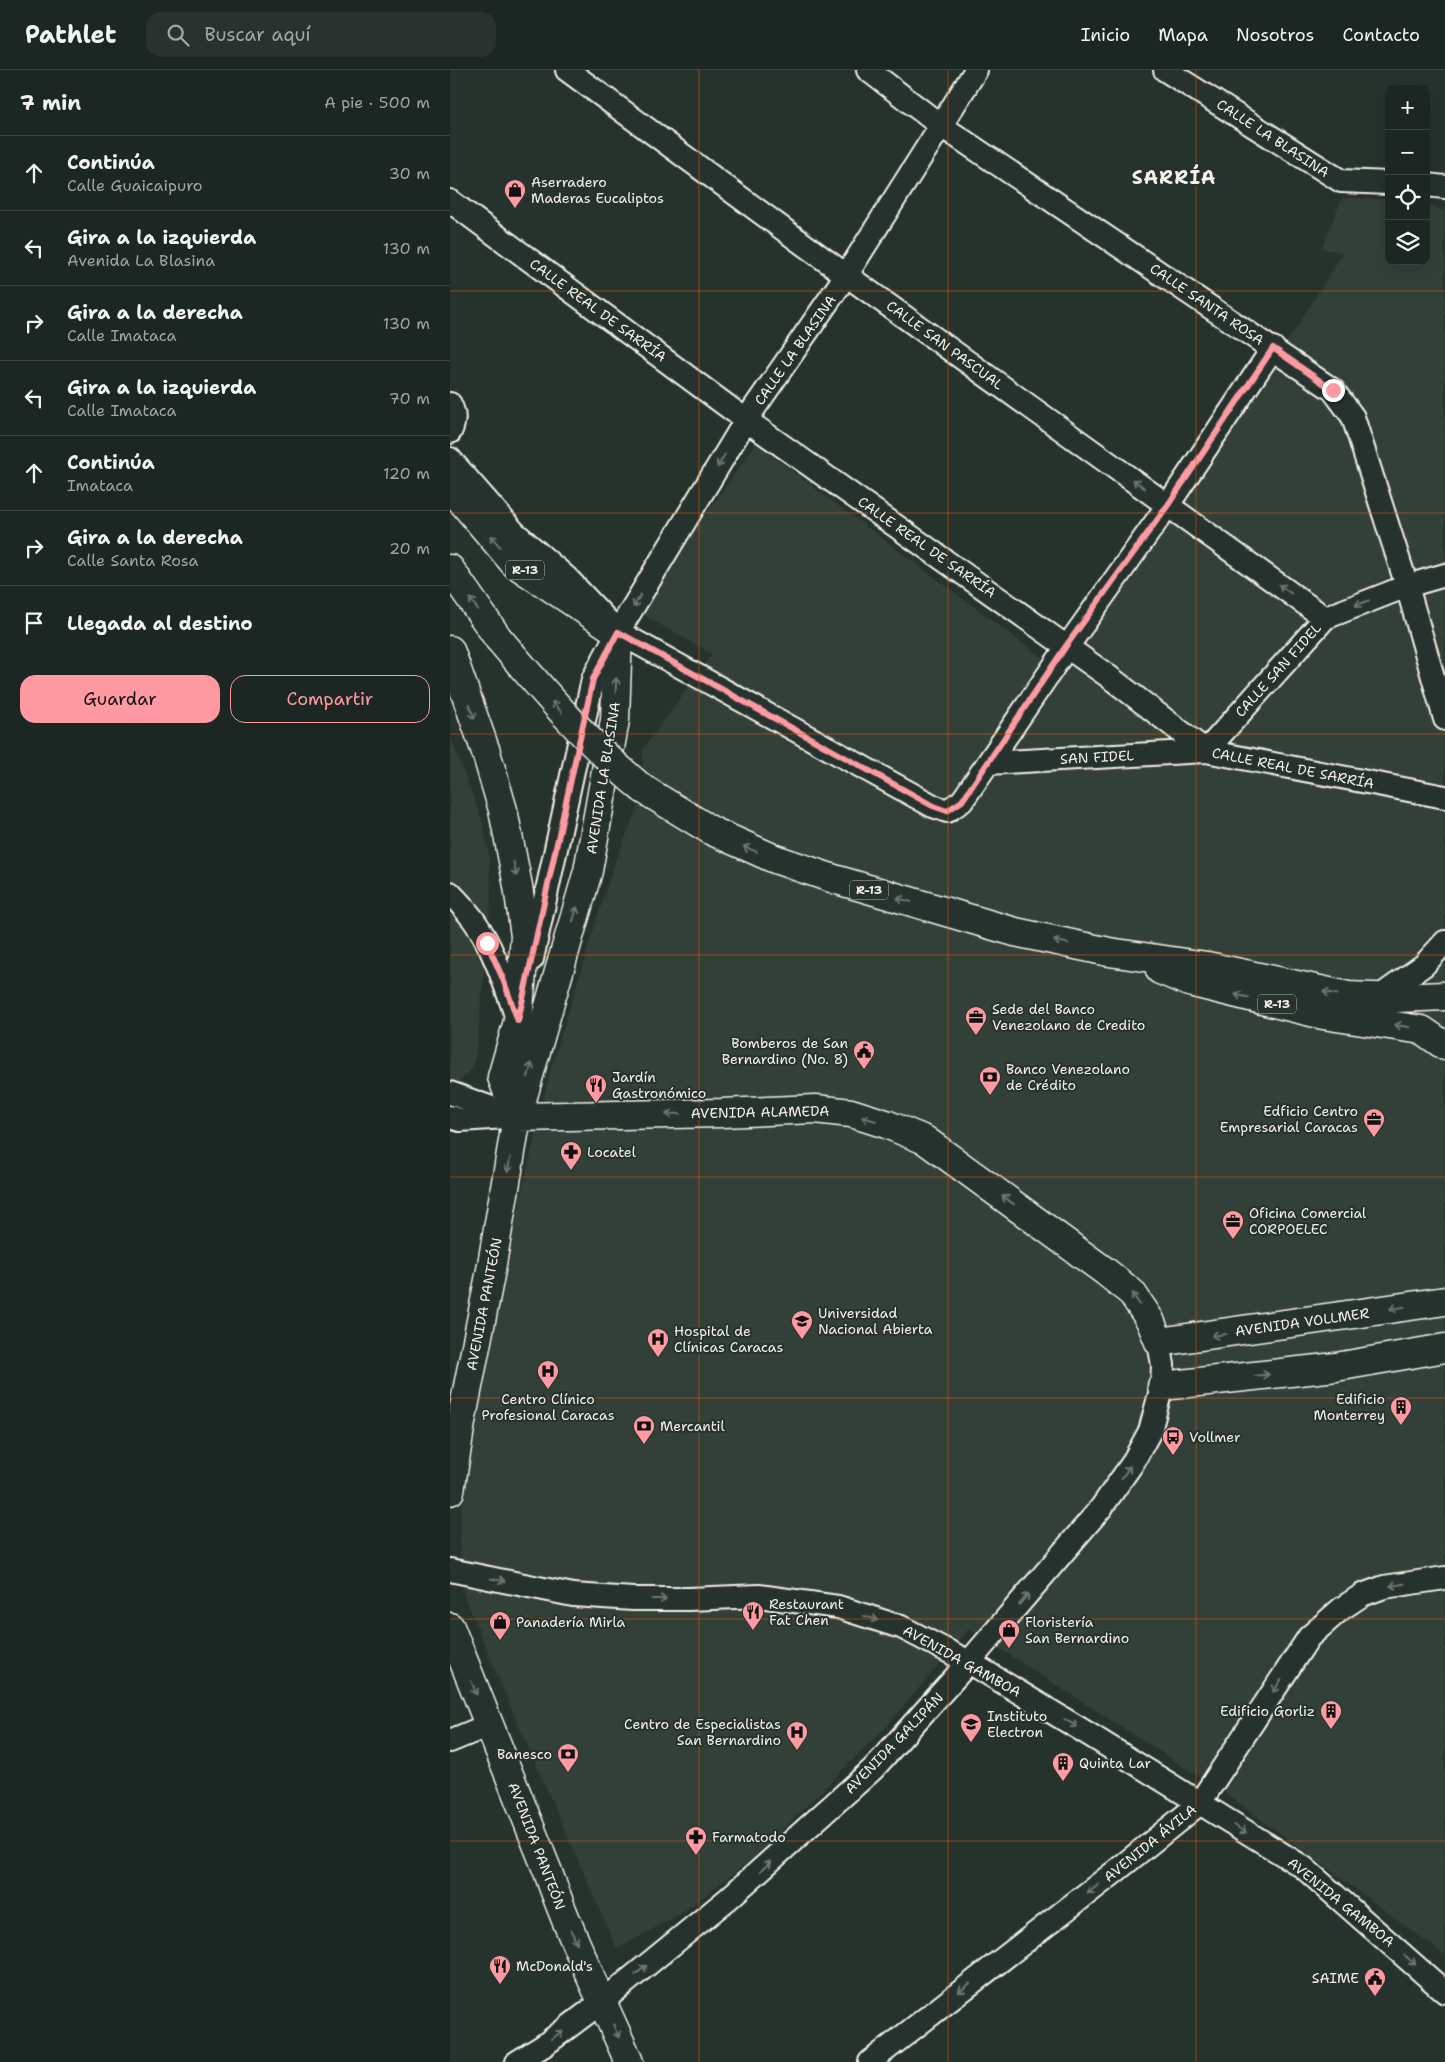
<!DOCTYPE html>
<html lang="es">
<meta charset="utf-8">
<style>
:root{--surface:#1c2622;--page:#29322f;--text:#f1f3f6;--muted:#a0a5a5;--line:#3a4340;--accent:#ff9aa2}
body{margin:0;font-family:"Shantell Sans",sans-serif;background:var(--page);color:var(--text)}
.controls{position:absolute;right:15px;top:15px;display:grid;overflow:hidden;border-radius:10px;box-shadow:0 5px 20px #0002}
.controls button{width:45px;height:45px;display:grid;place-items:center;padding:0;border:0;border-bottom:1px solid var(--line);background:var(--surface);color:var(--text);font:25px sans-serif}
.stop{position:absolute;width:15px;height:15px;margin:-11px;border:4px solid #ff9aa2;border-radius:50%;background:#fff}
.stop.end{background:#ff9aa2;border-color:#fff;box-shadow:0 1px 5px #0008}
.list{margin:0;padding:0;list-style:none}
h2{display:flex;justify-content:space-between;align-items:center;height:65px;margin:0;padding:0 20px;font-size:21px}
h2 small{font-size:16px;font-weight:400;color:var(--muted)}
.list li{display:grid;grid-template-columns:32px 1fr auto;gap:15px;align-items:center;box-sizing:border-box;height:75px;padding:0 20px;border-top:1px solid var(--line)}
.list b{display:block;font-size:19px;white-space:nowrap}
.list p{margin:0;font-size:16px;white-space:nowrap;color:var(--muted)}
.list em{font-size:16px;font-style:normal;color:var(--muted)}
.actions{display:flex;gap:10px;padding:15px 20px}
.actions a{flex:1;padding:11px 0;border:1px solid var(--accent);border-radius:15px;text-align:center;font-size:18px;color:var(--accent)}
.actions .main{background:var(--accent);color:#111}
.icon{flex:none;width:28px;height:28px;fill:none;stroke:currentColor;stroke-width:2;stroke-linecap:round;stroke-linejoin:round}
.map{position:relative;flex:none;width:995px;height:1992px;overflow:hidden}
header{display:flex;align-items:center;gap:30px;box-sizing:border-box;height:70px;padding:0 25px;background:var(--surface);border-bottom:1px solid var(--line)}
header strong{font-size:24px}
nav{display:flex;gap:28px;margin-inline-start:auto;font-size:18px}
.search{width:350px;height:45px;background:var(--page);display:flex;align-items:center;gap:12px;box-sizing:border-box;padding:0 18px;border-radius:15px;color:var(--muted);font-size:19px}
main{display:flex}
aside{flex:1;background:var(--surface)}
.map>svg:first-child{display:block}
.built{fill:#333f39}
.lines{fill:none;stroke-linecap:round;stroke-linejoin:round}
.street-casing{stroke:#f4f1e8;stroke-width:26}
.secondary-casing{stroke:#f4f1e8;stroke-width:31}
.highway-casing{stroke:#f4f1e8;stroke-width:31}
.street{stroke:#26332d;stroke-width:22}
.secondary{stroke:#26332d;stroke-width:28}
.highway{stroke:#26332d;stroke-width:28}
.highway-bridge-casing{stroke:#f4f1e8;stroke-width:31;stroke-linecap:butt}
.highway-bridge{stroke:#26332d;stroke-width:28}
.oneway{stroke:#6e766e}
.route{stroke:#ff9aa2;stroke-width:6}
.grid{fill:none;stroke:#e8590c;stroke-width:1;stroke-opacity:0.55}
.labels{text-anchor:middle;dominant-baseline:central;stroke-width:4;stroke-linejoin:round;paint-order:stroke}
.shield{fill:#26332d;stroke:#b6b8b0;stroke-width:1}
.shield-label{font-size:12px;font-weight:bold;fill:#f4f1e8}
.street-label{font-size:14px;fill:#f4f1e8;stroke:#26332d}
.poi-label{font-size:14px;fill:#f4f1e8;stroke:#26332d;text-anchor:start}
.district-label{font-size:19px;font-weight:bold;letter-spacing:1px;fill:#f4f1e8;stroke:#26332d}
</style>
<header>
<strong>Pathlet</strong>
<div class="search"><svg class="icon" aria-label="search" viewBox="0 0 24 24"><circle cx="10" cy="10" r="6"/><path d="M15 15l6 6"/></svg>Buscar aquí</div>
<nav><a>Inicio</a><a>Mapa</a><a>Nosotros</a><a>Contacto</a></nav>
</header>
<main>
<aside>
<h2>7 min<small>A pie · 500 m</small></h2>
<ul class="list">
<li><svg class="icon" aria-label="ahead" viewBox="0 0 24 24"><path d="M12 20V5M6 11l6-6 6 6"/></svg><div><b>Continúa</b><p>Calle Guaicaipuro</p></div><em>30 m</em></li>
<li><svg class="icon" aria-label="left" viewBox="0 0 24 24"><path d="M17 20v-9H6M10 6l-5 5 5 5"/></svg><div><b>Gira a la izquierda</b><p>Avenida La Blasina</p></div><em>130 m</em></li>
<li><svg class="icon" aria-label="right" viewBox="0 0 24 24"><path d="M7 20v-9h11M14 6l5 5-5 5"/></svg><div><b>Gira a la derecha</b><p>Calle Imataca</p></div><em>130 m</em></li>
<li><svg class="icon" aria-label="left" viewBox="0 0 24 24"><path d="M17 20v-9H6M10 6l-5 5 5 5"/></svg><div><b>Gira a la izquierda</b><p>Calle Imataca</p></div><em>70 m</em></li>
<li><svg class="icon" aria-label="ahead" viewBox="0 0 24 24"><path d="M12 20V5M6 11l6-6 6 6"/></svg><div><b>Continúa</b><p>Imataca</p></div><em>120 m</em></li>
<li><svg class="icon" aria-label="right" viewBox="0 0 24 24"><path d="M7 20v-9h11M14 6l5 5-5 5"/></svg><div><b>Gira a la derecha</b><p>Calle Santa Rosa</p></div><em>20 m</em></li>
<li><svg class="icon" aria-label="arrive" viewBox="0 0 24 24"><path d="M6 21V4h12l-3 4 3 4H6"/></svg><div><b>Llegada al destino</b></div></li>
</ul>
<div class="actions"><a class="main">Guardar</a><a>Compartir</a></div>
</aside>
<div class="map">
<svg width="995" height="1992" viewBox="0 0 995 1992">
<rect width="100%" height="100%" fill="#26332d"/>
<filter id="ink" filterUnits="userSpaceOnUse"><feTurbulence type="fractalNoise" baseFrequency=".02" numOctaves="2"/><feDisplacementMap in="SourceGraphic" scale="10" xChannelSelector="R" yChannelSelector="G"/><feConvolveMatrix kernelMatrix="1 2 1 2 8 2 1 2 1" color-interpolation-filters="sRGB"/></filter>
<g filter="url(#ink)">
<!-- built -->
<path class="built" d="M892,128L939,129V191H976V134L995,140V1885L779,1726L519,1559L436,1657L307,1785L234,1842L167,1879L61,1638L14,1525L10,1484L11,1413L29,1307L99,1005L163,797L192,727L193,679L262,584L186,541L306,374L603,596L766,360L840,268L893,183L872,178Z
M0,665L32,750L39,785L41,830L27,977L23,998L9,1012L0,1013Z"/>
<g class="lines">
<!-- street casing -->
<g class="street-casing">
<path id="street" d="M117,0L371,187L875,548
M418,0L490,55L883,320L903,347L957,516L995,649
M715,0L891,111L939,113
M976,115L995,117
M0,131L296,350L658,606L756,681L995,727
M0,334C5,344 5,351 0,362
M0,389L64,462L117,508L168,562L483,736L497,741L512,731L617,577L718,435L823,278
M538,693L756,681L875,548L957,516L995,505
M0,823C8,831 16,840 23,849C44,878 55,915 67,948
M82,889L143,609L168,562L296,350L397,204L526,0
M929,927L974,895L995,872
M0,1023L67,1047
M0,1047L10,1050L56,1047
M0,1500L123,1525L183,1529H239L309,1526L388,1537L451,1557L519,1592L640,1665L853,1797L995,1922
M0,1671L39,1655
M67,1992L93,1976L153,1931L279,1828L423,1699L519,1592L651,1438L682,1394L700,1361L712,1316L713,1295L709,1272
M420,1992L666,1801L749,1734L859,1567L891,1539L912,1525L934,1517L995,1508"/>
</g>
<!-- secondary casing -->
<g class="secondary-casing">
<path id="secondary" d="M67,1047L272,1043L365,1039L401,1043L436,1054L475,1070L656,1202L682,1223L700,1250L709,1272L995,1231
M67,1047L52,1007L68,951
M712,1316L886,1297L995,1278
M0,1421L11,1352L41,1200L67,1047L138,801L165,650L168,562
M0,1557L98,1802C120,1867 152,1929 179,1992"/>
</g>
<!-- highway casing -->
<g class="highway-casing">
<path id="highway" d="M0,417L64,493L168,562
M0,499L48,568
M0,580L36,682L53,740L68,816L75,866L68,951
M193,719L262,761L325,789L384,809L565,862L659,882L757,896L898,926L948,928L995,926
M710,900L739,912L873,945L972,960L995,976"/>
</g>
<!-- street -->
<use href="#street" class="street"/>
<!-- secondary -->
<use href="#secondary" class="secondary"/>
<!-- highway -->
<use href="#highway" class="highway"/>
<!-- highway-bridge casing -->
<g class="highway-bridge-casing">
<path id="highway-bridge" d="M48,568C94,622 138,674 193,719"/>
</g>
<!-- highway-bridge -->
<use href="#highway-bridge" class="highway-bridge"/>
</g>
<!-- one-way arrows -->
<defs><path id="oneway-shaft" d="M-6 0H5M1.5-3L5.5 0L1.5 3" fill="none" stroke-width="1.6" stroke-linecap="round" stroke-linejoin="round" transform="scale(1.25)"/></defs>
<g class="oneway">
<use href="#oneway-shaft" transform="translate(271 391) rotate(121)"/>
<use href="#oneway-shaft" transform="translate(689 414) rotate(-144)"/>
<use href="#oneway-shaft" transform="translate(45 471) rotate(-132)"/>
<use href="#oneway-shaft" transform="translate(835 519) rotate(-144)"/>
<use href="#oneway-shaft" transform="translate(187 531) rotate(121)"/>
<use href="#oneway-shaft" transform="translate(912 533) rotate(159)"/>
<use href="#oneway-shaft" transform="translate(24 534) rotate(-125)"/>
<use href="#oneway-shaft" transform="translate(166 615) rotate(-88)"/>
<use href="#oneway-shaft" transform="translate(107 637) rotate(-132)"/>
<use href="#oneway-shaft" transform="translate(22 642) rotate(71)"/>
<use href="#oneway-shaft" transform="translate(300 779) rotate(-157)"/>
<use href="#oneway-shaft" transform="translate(65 799) rotate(79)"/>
<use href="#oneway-shaft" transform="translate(454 830) rotate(-164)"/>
<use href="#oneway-shaft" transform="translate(125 844) rotate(-74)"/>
<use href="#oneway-shaft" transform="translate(611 872) rotate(-168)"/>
<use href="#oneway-shaft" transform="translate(880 923) rotate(-169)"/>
<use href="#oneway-shaft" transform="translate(792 926) rotate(-166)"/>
<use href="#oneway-shaft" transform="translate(952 956) rotate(-170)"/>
<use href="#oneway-shaft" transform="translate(80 1000) rotate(-74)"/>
<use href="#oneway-shaft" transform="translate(223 1044) rotate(179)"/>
<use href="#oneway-shaft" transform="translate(419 1049) rotate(-164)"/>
<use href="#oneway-shaft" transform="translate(59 1095) rotate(100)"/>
<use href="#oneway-shaft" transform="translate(558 1130) rotate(-144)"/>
<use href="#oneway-shaft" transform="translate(686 1229) rotate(-124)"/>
<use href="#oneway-shaft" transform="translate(947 1238) rotate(172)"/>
<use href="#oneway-shaft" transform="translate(769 1265) rotate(172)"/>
<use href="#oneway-shaft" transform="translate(812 1305) rotate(-7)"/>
<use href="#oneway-shaft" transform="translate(676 1402) rotate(-55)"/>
<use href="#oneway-shaft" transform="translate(48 1510) rotate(11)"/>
<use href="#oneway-shaft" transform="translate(947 1515) rotate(171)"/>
<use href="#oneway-shaft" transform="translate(209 1529)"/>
<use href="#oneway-shaft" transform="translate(574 1529) rotate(-50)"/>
<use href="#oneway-shaft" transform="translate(421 1548) rotate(18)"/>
<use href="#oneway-shaft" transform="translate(827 1616) rotate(124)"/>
<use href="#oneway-shaft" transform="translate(24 1618) rotate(69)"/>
<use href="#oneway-shaft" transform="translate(621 1653) rotate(31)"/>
<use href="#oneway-shaft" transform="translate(790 1759) rotate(31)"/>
<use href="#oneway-shaft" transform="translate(316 1796) rotate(-42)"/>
<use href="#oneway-shaft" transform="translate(643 1819) rotate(142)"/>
<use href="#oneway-shaft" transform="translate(124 1867) rotate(65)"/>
<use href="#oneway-shaft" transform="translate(960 1890) rotate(41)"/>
<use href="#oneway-shaft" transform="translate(191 1900) rotate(-39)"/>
<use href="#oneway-shaft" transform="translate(514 1918) rotate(142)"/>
<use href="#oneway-shaft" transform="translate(166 1961) rotate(67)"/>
<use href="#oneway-shaft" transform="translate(107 1965) rotate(-37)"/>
</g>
</g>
<g class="lines" filter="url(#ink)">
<!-- route -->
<path class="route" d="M37,873L53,909L68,951L143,609L168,562L483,736L497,741L512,731L616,576L718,435L823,278L883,320"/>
</g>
<!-- grid -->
<path class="grid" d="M249,0V1992M498,0V1992M746,0V1992M0,221H995M0,443H995M0,664H995M0,885H995M0,1107H995M0,1328H995M0,1549H995M0,1771H995"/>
<!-- icons -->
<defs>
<g id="shop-pin" transform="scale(1.125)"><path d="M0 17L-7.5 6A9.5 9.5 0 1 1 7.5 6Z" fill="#ff9aa2" stroke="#26332d"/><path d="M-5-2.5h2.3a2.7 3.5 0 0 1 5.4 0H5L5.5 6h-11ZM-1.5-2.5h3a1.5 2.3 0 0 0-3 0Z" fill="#111"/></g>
<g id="office-pin" transform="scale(1.125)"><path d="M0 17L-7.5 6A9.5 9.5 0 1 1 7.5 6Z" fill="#ff9aa2" stroke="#26332d"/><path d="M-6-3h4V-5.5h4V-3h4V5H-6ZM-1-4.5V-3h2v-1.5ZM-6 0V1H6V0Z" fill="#111"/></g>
<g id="civic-pin" transform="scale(1.125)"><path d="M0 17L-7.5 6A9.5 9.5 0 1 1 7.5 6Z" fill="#ff9aa2" stroke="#26332d"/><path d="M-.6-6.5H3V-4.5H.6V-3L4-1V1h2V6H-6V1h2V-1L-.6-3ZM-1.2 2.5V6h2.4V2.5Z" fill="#111"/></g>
<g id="bank-pin" transform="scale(1.125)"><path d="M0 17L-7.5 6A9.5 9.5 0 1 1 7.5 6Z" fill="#ff9aa2" stroke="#26332d"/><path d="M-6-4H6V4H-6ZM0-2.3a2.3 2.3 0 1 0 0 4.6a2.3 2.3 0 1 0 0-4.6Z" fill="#111"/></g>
<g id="restaurant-pin" transform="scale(1.125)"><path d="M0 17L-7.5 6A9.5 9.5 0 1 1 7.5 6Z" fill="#ff9aa2" stroke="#26332d"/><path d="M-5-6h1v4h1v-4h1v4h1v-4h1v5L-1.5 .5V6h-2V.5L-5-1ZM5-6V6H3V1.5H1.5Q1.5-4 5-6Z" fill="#111"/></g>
<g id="pharmacy-pin" transform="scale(1.125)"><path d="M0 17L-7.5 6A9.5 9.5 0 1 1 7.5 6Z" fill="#ff9aa2" stroke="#26332d"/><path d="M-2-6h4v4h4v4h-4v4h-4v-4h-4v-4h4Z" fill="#111"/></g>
<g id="university-pin" transform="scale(1.125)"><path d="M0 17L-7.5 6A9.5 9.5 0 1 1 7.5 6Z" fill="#ff9aa2" stroke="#26332d"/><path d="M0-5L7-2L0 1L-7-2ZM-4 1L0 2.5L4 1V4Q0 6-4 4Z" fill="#111"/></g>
<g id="hospital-pin" transform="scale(1.125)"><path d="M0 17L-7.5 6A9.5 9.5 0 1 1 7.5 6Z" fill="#ff9aa2" stroke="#26332d"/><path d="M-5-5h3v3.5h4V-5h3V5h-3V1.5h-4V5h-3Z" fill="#111"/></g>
<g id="building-pin" transform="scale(1.125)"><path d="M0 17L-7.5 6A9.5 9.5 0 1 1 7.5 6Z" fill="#ff9aa2" stroke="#26332d"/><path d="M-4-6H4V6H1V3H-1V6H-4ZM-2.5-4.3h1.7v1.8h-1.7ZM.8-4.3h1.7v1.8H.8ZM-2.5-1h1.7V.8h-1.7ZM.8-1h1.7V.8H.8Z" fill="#111"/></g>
<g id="bus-pin" transform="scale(1.125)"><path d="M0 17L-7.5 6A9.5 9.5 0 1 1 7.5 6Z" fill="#ff9aa2" stroke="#26332d"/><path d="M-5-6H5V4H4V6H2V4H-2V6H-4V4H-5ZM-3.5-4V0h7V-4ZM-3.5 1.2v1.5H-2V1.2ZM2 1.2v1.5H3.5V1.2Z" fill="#111"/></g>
</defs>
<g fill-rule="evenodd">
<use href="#shop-pin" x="65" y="120"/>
<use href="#office-pin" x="526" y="947"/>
<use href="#civic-pin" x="414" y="981"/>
<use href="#bank-pin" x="540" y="1007"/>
<use href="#restaurant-pin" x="146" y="1015"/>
<use href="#office-pin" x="924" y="1049"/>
<use href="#pharmacy-pin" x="121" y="1082"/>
<use href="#office-pin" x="783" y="1151"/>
<use href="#university-pin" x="352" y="1251"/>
<use href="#hospital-pin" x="208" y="1269"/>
<use href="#hospital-pin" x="98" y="1301"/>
<use href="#building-pin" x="951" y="1337"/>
<use href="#bank-pin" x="194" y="1356"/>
<use href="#bus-pin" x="723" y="1367"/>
<use href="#restaurant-pin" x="303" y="1542"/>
<use href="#shop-pin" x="50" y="1552"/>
<use href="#shop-pin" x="559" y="1560"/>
<use href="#building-pin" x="881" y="1641"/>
<use href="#university-pin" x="521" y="1654"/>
<use href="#hospital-pin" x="347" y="1662"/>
<use href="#bank-pin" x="118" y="1684"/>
<use href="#building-pin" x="613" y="1693"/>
<use href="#pharmacy-pin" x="246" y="1767"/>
<use href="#restaurant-pin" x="50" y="1896"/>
<use href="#civic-pin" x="925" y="1908"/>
</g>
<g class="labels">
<!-- shield labels -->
<g class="shield">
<rect x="56" y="490.5" width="38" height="19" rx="4"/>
<rect x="400" y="810.5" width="38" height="19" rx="4"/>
<rect x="808" y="924.5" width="38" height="19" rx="4"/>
</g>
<g class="shield-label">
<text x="75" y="500">R-13</text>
<text x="419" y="820">R-13</text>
<text x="827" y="934">R-13</text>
</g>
<!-- street labels -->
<g class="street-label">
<text transform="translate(823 68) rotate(33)">CALLE LA BLASINA</text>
<text transform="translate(757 234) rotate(34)">CALLE SANTA ROSA</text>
<text transform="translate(148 240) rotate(36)">CALLE REAL DE SARRÍA</text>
<text transform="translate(495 275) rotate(36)">CALLE SAN PASCUAL</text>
<text transform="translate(345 280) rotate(-55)">CALLE LA BLASINA</text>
<text transform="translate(477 477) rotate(35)">CALLE REAL DE SARRÍA</text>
<text transform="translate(828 600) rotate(-48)">CALLE SAN FIDEL</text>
<text transform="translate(647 687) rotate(-3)">SAN FIDEL</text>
<text transform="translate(843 698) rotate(11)">CALLE REAL DE SARRÍA</text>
<text transform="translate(153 708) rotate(-81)">AVENIDA LA BLASINA</text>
<text transform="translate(310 1042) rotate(-1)">AVENIDA ALAMEDA</text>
<text transform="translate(34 1234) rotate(-79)">AVENIDA PANTEÓN</text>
<text transform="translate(852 1252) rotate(-8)">AVENIDA VOLLMER</text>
<text transform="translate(512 1591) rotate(29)">AVENIDA GAMBOA</text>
<text transform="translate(444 1673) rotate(-46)">AVENIDA GALIPÁN</text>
<text transform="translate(700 1773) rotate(-39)">AVENIDA ÁVILA</text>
<text transform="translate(87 1776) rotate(69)">AVENIDA PANTEÓN</text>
<text transform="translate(891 1832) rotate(39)">AVENIDA GAMBOA</text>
</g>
<!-- poi labels -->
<g class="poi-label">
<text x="81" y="112">Aserradero<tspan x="81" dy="16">Maderas Eucaliptos</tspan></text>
<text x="542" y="939">Sede del Banco<tspan x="542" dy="16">Venezolano de Credito</tspan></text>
<text x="398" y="973" text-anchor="end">Bomberos de San<tspan x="398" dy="16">Bernardino (No. 8)</tspan></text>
<text x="556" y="999">Banco Venezolano<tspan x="556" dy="16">de Crédito</tspan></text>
<text x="162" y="1007">Jardín<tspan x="162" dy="16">Gastronómico</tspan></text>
<text x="908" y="1041" text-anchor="end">Edficio Centro<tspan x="908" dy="16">Empresarial Caracas</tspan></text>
<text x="137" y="1082">Locatel</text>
<text x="799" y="1143">Oficina Comercial<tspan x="799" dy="16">CORPOELEC</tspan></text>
<text x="368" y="1243">Universidad<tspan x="368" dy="16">Nacional Abierta</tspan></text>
<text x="224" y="1261">Hospital de<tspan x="224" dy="16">Clínicas Caracas</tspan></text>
<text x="98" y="1329" text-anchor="middle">Centro Clínico<tspan x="98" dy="16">Profesional Caracas</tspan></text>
<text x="935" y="1329" text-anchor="end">Edificio<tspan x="935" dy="16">Monterrey</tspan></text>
<text x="210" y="1356">Mercantil</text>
<text x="739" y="1367">Vollmer</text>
<text x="319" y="1534">Restaurant<tspan x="319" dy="16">Fat Chen</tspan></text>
<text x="66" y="1552">Panadería Mirla</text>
<text x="575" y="1552">Floristería<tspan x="575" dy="16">San Bernardino</tspan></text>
<text x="865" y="1641" text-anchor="end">Edificio Gorliz</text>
<text x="537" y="1646">Instituto<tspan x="537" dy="16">Electron</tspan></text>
<text x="331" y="1654" text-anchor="end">Centro de Especialistas<tspan x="331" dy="16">San Bernardino</tspan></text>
<text x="102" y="1684" text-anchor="end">Banesco</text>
<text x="629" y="1693">Quinta Lar</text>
<text x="262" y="1767">Farmatodo</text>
<text x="66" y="1896">McDonald's</text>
<text x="909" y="1908" text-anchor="end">SAIME</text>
</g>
<!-- district labels -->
<g class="district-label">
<text x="724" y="107">SARRÍA</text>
</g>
</g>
</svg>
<div class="controls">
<button>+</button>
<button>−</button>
<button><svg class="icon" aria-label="locate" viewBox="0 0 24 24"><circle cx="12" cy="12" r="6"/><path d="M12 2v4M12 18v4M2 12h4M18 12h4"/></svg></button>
<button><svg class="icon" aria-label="layers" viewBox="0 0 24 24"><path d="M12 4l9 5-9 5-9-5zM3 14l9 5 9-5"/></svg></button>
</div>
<div class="stop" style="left:37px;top:873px"></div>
<div class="stop end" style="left:883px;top:320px"></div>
</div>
</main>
